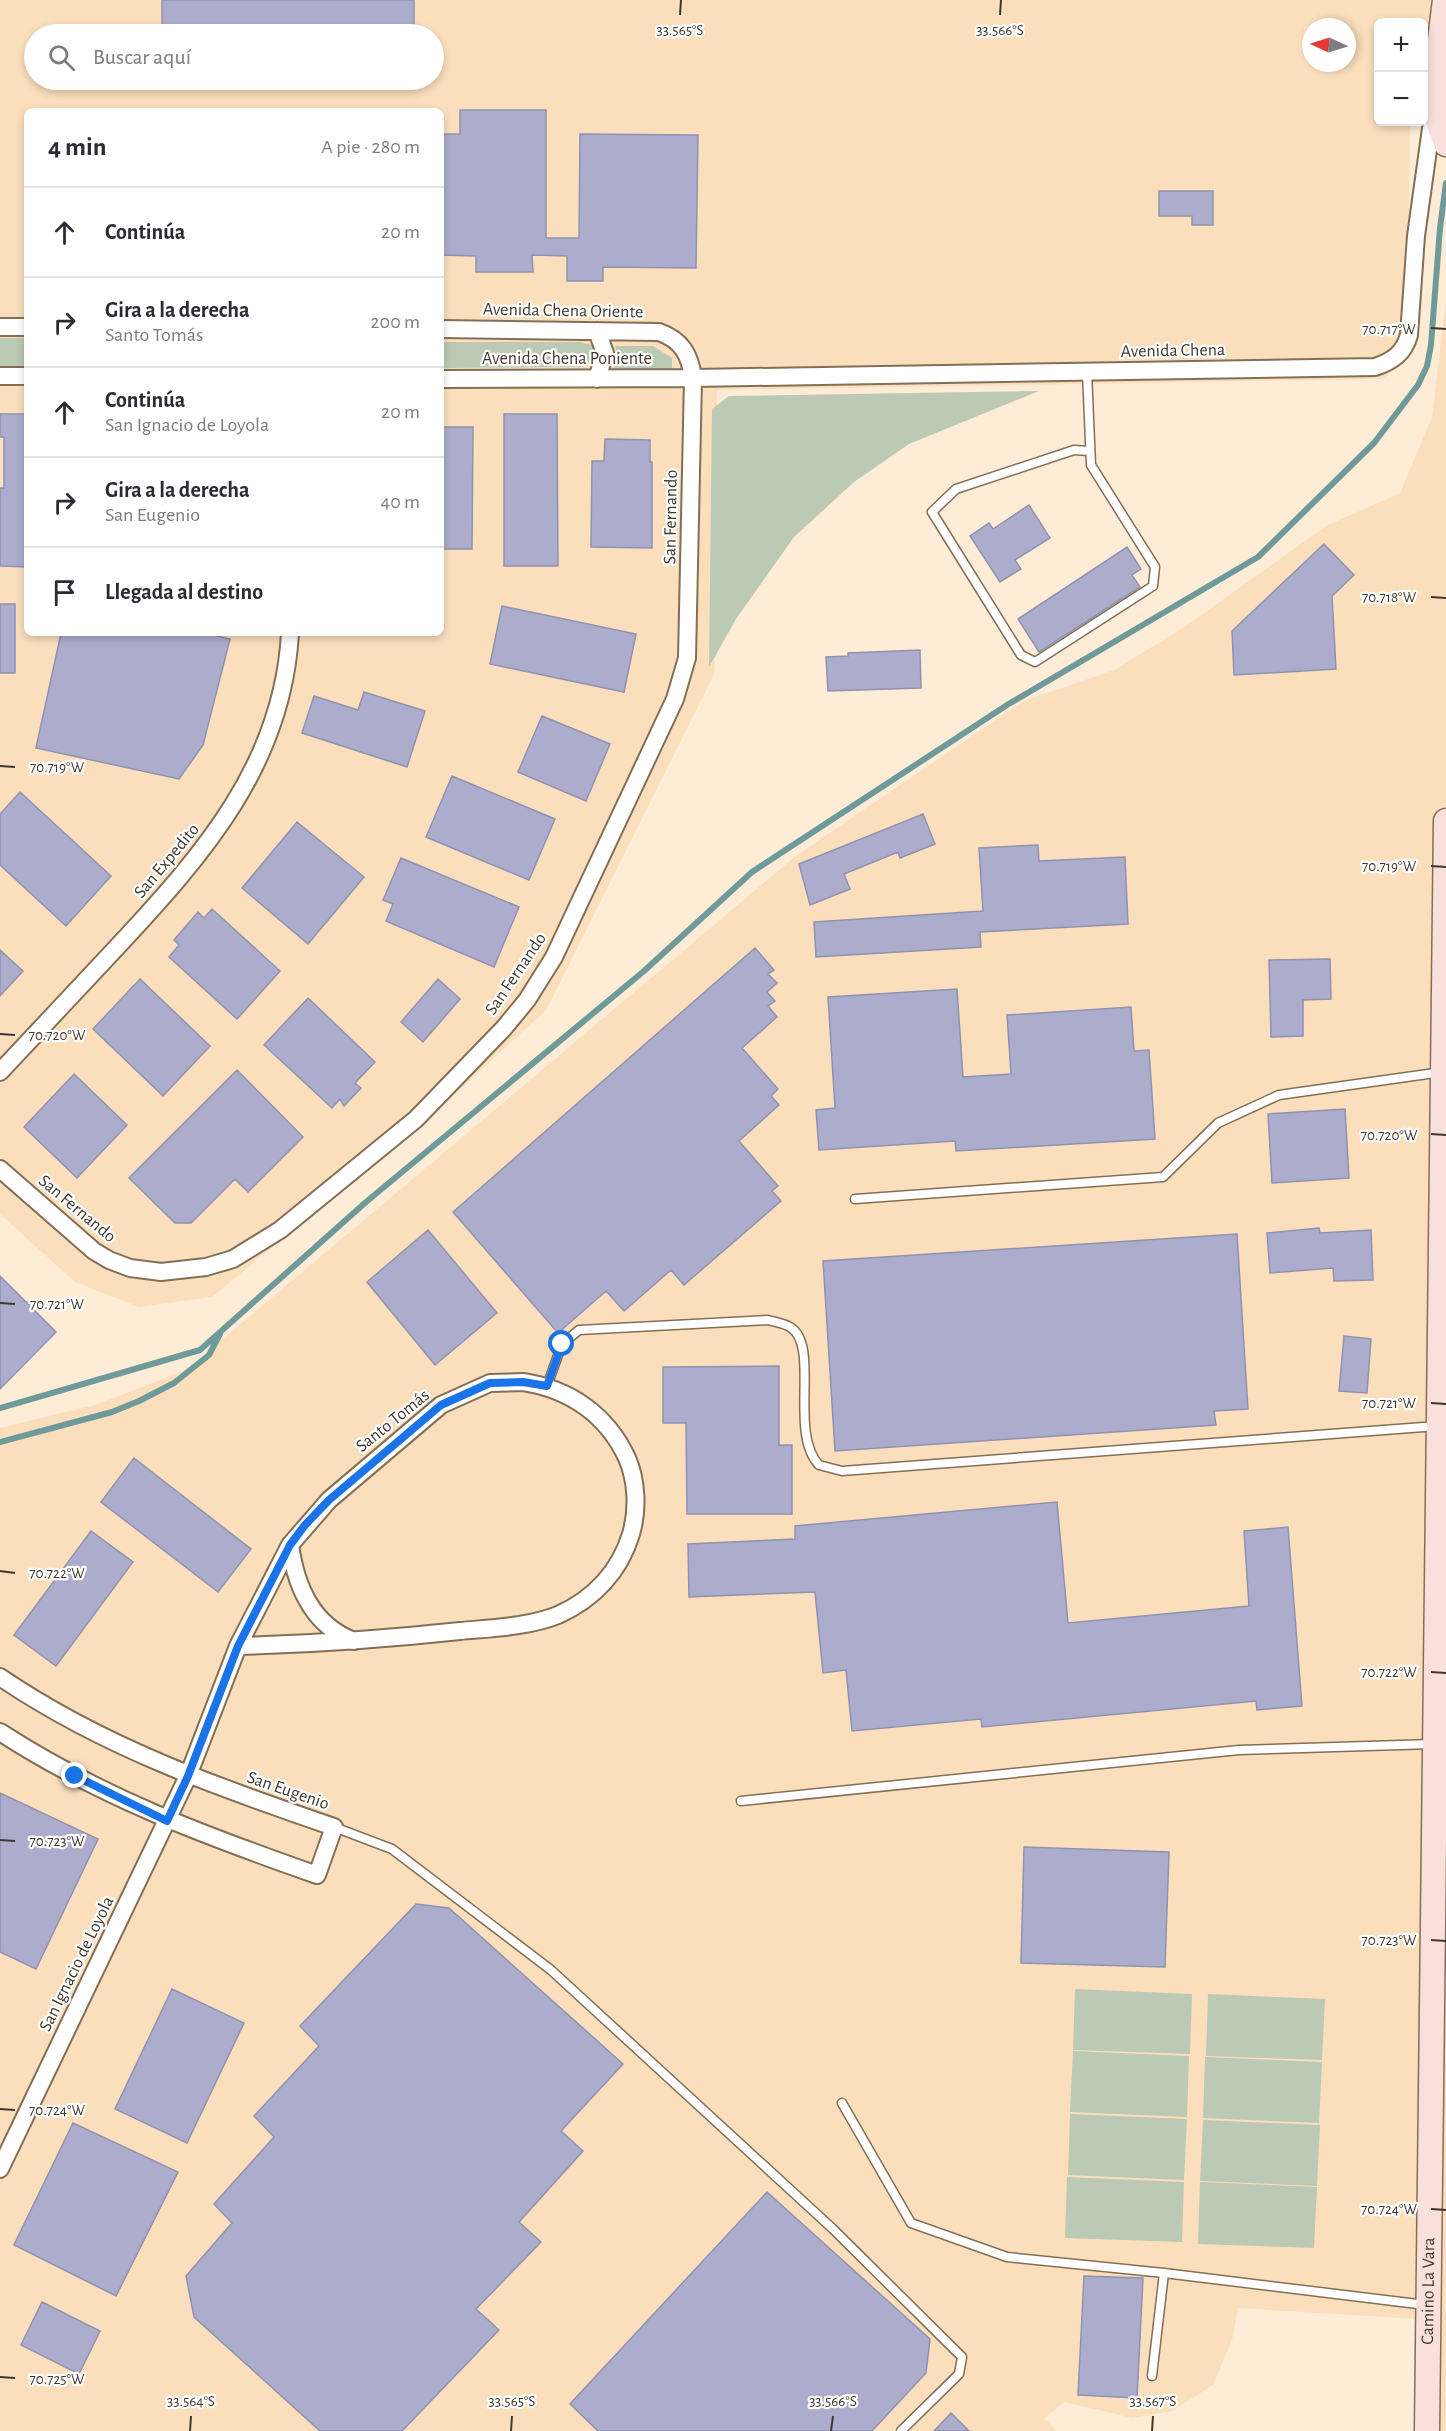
<!DOCTYPE html>
<html lang="es">
<meta charset="utf-8">
<style>
:root{--surface:#fff;--page:#f7f7f7;--text:#2b2b33;--muted:#7c7c81;--line:#e1e1e2}
body{margin:0;font-family:"Alegreya Sans",sans-serif;background:var(--page);color:var(--text)}
.controls{position:absolute;right:18px;top:18px;display:grid;overflow:hidden;border-radius:9px;box-shadow:0 3px 9px #0003}
.controls button{width:54px;height:54px;display:grid;place-items:center;padding:0;border:0;border-bottom:2px solid var(--line);background:var(--surface);color:var(--text);font:30px sans-serif}
.compass{position:absolute;left:1302px;top:18px;width:54px;height:54px;border-radius:50%;background:var(--surface);box-shadow:0 3px 9px #0003;rotate:274deg}
.stop{position:absolute;width:18px;height:18px;margin:-14px;border:4px solid #1a73e8;border-radius:50%;background:#fff}
.stop.end{background:#1a73e8;border-color:#fff;box-shadow:0 2px 6px #0008}
.list{margin:0;padding:0;list-style:none}
h2{display:flex;justify-content:space-between;align-items:center;height:78px;margin:0;padding:0 24px;font-size:26px}
h2 small{font-size:20px;font-weight:400;color:var(--muted)}
.list li{display:grid;grid-template-columns:39px 1fr auto;gap:18px;align-items:center;box-sizing:border-box;height:90px;padding:0 24px;border-top:2px solid var(--line)}
.list b{display:block;font-size:22px;white-space:nowrap}
.list p{margin:0;font-size:20px;white-space:nowrap;color:var(--muted)}
.list em{font-size:20px;font-style:normal;color:var(--muted)}
.icon{flex:none;width:33px;height:33px;fill:none;stroke:currentColor;stroke-width:2;stroke-linecap:round;stroke-linejoin:round}
.map{position:relative;flex:none;width:1446px;height:2431px;overflow:hidden}
.search{position:absolute;background:var(--surface);box-shadow:0 3px 9px #0003;left:24px;top:24px;width:420px;height:66px;display:flex;align-items:center;gap:15px;box-sizing:border-box;padding:0 21px;border-radius:33px;color:var(--muted);font-size:22px}
.panel{position:absolute;background:var(--surface);box-shadow:0 3px 9px #0003;left:24px;top:108px;width:420px;height:528px;border-radius:9px}
.map>svg:first-child{display:block}
.built{fill:#fbdfbd;fill-rule:evenodd}
.green{fill:#bcc9b4}
.lines{fill:none;stroke-linecap:round;stroke-linejoin:round}
.stream{stroke:#6f9a9a;stroke-width:6}
.building{fill:#acadcd;stroke:#9191b0;stroke-width:1.5}
.lane-casing{stroke:#836f56;stroke-width:11}
.street-casing{stroke:#836f56;stroke-width:20}
.secondary-casing{stroke:#836f56;stroke-width:27}
.lane{stroke:#fff;stroke-width:8}
.street{stroke:#fff;stroke-width:16}
.secondary{stroke:#fae0dc;stroke-width:24}
.route{stroke:#1a73e8;stroke-width:8}
.ticks{fill:none;stroke:#41382d;stroke-width:2}
.labels{text-anchor:middle;dominant-baseline:central;stroke-width:4.5;stroke-linejoin:round;paint-order:stroke}
.street-label{font-size:18px;fill:#41382d;stroke:#fff}
.ticks-label{font-size:15px;text-anchor:middle;fill:#41382d;stroke:#fff;stroke-width:4.5;stroke-linejoin:round;paint-order:stroke}
</style>
<div class="map">
<svg width="1446" height="2431" viewBox="0 0 1446 2431">
<rect width="100%" height="100%" fill="#feecd6"/>
<!-- built -->
<path class="built" d="M0,0H1446V16L1424,75V22H1378V122H1410L1407,358L1383,379L717,390L718,618L714,675L547,1009L439,1109L212,1297L139,1307L75,1282L0,1214ZM1311,27H1347V63H1311ZM34,34H434V80H34ZM27,111H441V633H27Z
M1446,302V2431H1432L1435,2320L1238,2308L1232,2340L1213,2385L1172,2411L1132,2418L1065,2402L1044,2418L1057,2431H0V1428L95,1405L186,1370L797,855L1024,701L1114,670L1183,628L1326,526L1400,493L1432,417Z"/>
<!-- green -->
<path class="green" d="M0,338H27V366H0Z
M441,342H579L593,345L592,359L583,367L441,368Z
M615,346H653L672,358V370L613,369L618,359Z
M1039,391L909,444L854,482L794,537L736,619L709,667L712,409L729,396Z
M1075,1989L1192,1994L1190,2054L1073,2050Z
M1208,1994L1325,1999L1322,2060L1206,2056Z
M1073,2051L1189,2056L1187,2117L1070,2112Z
M1205,2057L1322,2062L1319,2123L1203,2118Z
M1070,2114L1187,2119L1184,2180L1068,2175Z
M1203,2120L1320,2125L1317,2186L1200,2181Z
M1067,2177L1184,2182L1182,2242L1065,2238Z
M1200,2182L1317,2187L1314,2248L1198,2244Z"/>
<g class="lines">
<!-- stream -->
<path class="stream" d="M0,1408L200,1350L366,1202L644,971L752,872L1007,705L1258,557L1374,443L1418,385L1427,366L1431,345L1440,228L1446,183
M0,1442L112,1412L139,1401L174,1383L209,1355L220,1334"/>
</g>
<!-- building -->
<path class="building" d="M162,0H414V34H162Z
M460,110H546V238H579L580,134L698,135L696,268L603,267V281H567V256L532,255L533,272H476V256L441,255V134H460Z
M1159,191H1213V225H1192V216H1159Z
M0,414H27V567L0,566V488H4V437H0Z
M504,414H557L558,566H504Z
M441,427H473L472,549H441Z
M605,439L650,440V462H652V548L591,547L592,461H604Z
M1029,505L1050,538L1015,560L1021,569L1000,582L970,536L989,523L993,529Z
M1324,544L1354,575L1332,596L1336,669L1234,675L1232,631Z
M1127,547L1141,569L1132,575L1140,587L1039,652L1018,619Z
M0,604H15V673H0Z
M502,606L636,634L624,692L490,664Z
M61,633H205L230,639L203,745L179,779L36,748Z
M920,650L921,688L828,691L826,657L848,656V653Z
M364,692L425,711L407,767L302,733L314,696L358,710Z
M542,716L610,744L586,801L518,772Z
M452,776L555,819L529,880L426,837Z
M20,792L111,876L66,926L0,865V814Z
M923,814L935,844L900,858L898,852L844,874L850,889L810,905L799,864Z
M297,822L364,877L308,944L242,888Z
M1038,845L1039,861L1125,857L1128,924L980,932L981,947L816,957L814,922L983,911L979,848Z
M401,858L519,907L494,967L386,921L393,904L383,900Z
M212,909L280,971L237,1019L169,957L179,945L174,940L198,912L204,918Z
M755,948L774,970L768,974L777,983L767,992L775,1001L768,1006L777,1017L742,1048L778,1089L771,1096L779,1105L739,1141L778,1186L772,1191L781,1201L684,1285L671,1270L624,1311L606,1291L558,1333L453,1212Z
M0,950L23,971L0,996Z
M1330,959L1331,999L1303,1000V1036L1271,1037L1269,960Z
M140,979L210,1046L163,1096L93,1029Z
M438,979L460,999L423,1042L401,1022Z
M957,989L963,1077L1011,1074L1007,1015L1131,1007L1134,1051L1149,1050L1155,1139L956,1151L955,1141L819,1150L816,1110L835,1108L828,997Z
M308,998L375,1062L355,1083L361,1088L344,1106L340,1099L332,1108L264,1045Z
M237,1070L303,1137L248,1192L235,1179L191,1223H175L129,1178Z
M74,1074L127,1125L77,1178L24,1127Z
M1345,1109L1349,1178L1272,1183L1268,1114Z
M1319,1228L1320,1233L1371,1230L1373,1280L1334,1281L1333,1268L1270,1273L1267,1233Z
M428,1230L497,1313L435,1365L367,1282Z
M1237,1234L1248,1409L1214,1411L1216,1425L835,1451L823,1261Z
M0,1276L56,1332L0,1389Z
M1344,1336L1371,1339L1367,1393L1339,1391Z
M779,1366V1445H792V1514H687L686,1423H663V1367Z
M134,1458L251,1549L218,1592L101,1502Z
M1057,1502L1068,1623L1249,1606L1244,1531L1288,1527L1302,1706L1257,1710L1256,1701L982,1727L981,1719L852,1731L846,1670L823,1673L815,1592L689,1597L688,1544L795,1539V1526Z
M91,1531L133,1562L56,1666L14,1635Z
M0,1793L98,1839L36,1969L0,1952Z
M1024,1847L1169,1852L1165,1967L1021,1963Z
M416,1904L449,1908L623,2064L561,2131L583,2151L519,2222L541,2242L476,2309L499,2330L402,2431H320L194,2317L186,2276L232,2223L214,2204L274,2137L254,2116L319,2046L300,2026Z
M172,1989L244,2023L187,2143L115,2109Z
M73,2123L178,2172L116,2296L14,2245Z
M767,2192L930,2339L926,2373L872,2431H598L570,2404Z
M1084,2276L1143,2278L1137,2398L1078,2395Z
M42,2302L100,2331L79,2374L21,2345Z
M951,2413L969,2431H934Z"/>
<g class="lines">
<!-- lane casing -->
<g class="lane-casing">
<path id="lane" d="M1087,372L1091,465L1155,567L1153,586L1035,662L1021,655L932,512L956,489L1074,450L1090,451
M855,1199L1163,1177L1218,1123L1279,1095L1442,1072
M547,1386L562,1344L579,1330L768,1320C775,1322 784,1323 790,1327C821,1345 788,1433 819,1465L842,1471L1437,1426
M741,1801L1239,1750L1433,1744
M334,1827L392,1849L551,1970L833,2229L962,2357L959,2374L901,2431
M842,2103L911,2223L1007,2257L1164,2273
M1152,2376L1164,2273L1426,2305"/>
</g>
<!-- street casing -->
<g class="street-casing">
<path id="street" d="M0,327H27
M597,331L605,353L597,379
M0,376H27
M441,379L693,378L1375,367C1393,361 1404,353 1409,335L1416,236L1433,114
M0,1072C39,1030 79,988 118,946C203,855 283,764 290,633
M0,1169L94,1251L109,1260L130,1268L161,1272L206,1267L233,1259L280,1230L416,1119L504,1028L527,1000L554,957L675,699L687,658L693,378C690,355 682,340 659,332L441,329
M523,1382C570,1389 607,1415 627,1458C637,1481 638,1510 631,1534C620,1571 594,1599 558,1615C528,1627 492,1628 460,1631C386,1639 313,1644 238,1646L290,1545L329,1500L441,1405L490,1383Z
M290,1545C296,1587 312,1625 354,1641
M0,1677C103,1747 217,1787 334,1827L317,1875C206,1836 100,1797 0,1732
M0,2169L188,1776L238,1646"/>
</g>
<!-- secondary casing -->
<g class="secondary-casing">
<g id="secondary">
<path d="M1445,0L1434,88L1437,118L1446,144"/>
<path id="s1" d="M1427,2431L1446,821"/>
</g>
</g>
<!-- lane -->
<use href="#lane" class="lane"/>
<!-- street -->
<use href="#street" class="street"/>
<!-- secondary -->
<use href="#secondary" class="secondary"/>
</g>
<g class="lines">
<!-- route -->
<path class="route" d="M75,1776L167,1821L188,1776L238,1646L290,1545L305,1525L329,1500L441,1405L490,1383L523,1382L547,1386L562,1344"/>
</g>
<!-- ticks -->
<path class="ticks" d="M680,15L681,0M1000,15L1001,0M1431,328L1446,329M1431,597L1446,598M0,766L15,767M1431,866L1446,867M0,1034L15,1035M1431,1134L1446,1135M0,1303L15,1304M1431,1403L1446,1404M0,1571L15,1573M1431,1672L1446,1673M0,1840L15,1841M1431,1940L1446,1941M0,2109L15,2110M1431,2209L1446,2210M0,2377L15,2378M190,2431L191,2416M511,2431L512,2416M831,2431L833,2416M1152,2431L1153,2416"/>
<g class="labels">
<!-- street labels -->
<g class="street-label">
<text transform="translate(563 311) rotate(1)">Avenida Chena Oriente</text>
<text transform="translate(1173 351) rotate(-1)">Avenida Chena</text>
<text x="567" y="359">Avenida Chena Poniente</text>
<text transform="translate(671 517) rotate(-89)">San Fernando</text>
<text transform="translate(167 861) rotate(-50)">San Expedito</text>
<text transform="translate(516 974) rotate(-56)">San Fernando</text>
<text transform="translate(77 1209) rotate(40)">San Fernando</text>
<text transform="translate(393 1421) rotate(-39)">Santo Tomás</text>
<text transform="translate(288 1791) rotate(19)">San Eugenio</text>
<text transform="translate(77 1964) rotate(-64)">San Ignacio de Loyola</text>
<text stroke="none"><textPath href="#s1" startOffset="140">Camino La Vara</textPath></text>
</g>
</g>
<g class="ticks-label">
<text x="680" y="35">33.565°S</text>
<text x="1000" y="35">33.566°S</text>
<text x="1389" y="334">70.717°W</text>
<text x="1389" y="602">70.718°W</text>
<text x="57" y="772">70.719°W</text>
<text x="1389" y="871">70.719°W</text>
<text x="57" y="1040">70.720°W</text>
<text x="1389" y="1140">70.720°W</text>
<text x="57" y="1309">70.721°W</text>
<text x="1389" y="1408">70.721°W</text>
<text x="57" y="1578">70.722°W</text>
<text x="1389" y="1677">70.722°W</text>
<text x="57" y="1846">70.723°W</text>
<text x="1389" y="1945">70.723°W</text>
<text x="57" y="2115">70.724°W</text>
<text x="1389" y="2214">70.724°W</text>
<text x="57" y="2384">70.725°W</text>
<text x="191" y="2406">33.564°S</text>
<text x="512" y="2406">33.565°S</text>
<text x="833" y="2406">33.566°S</text>
<text x="1153" y="2406">33.567°S</text>
</g>
</svg>
<div class="controls">
<button>+</button>
<button>−</button>
</div>
<svg class="compass" viewBox="-18 -18 36 36"><path d="M0-13l5 13h-10z" fill="#e53935"/><path d="M0 13l5-13h-10z" fill="#7c7c81"/></svg>
<div class="stop" style="left:562px;top:1344px"></div>
<div class="stop end" style="left:75px;top:1776px"></div>
<div class="search"><svg class="icon" aria-label="search" viewBox="0 0 24 24"><circle cx="10" cy="10" r="6"/><path d="M15 15l6 6"/></svg>Buscar aquí</div>
<section class="panel">
<h2>4 min<small>A pie · 280 m</small></h2>
<ul class="list">
<li><svg class="icon" aria-label="ahead" viewBox="0 0 24 24"><path d="M12 20V5M6 11l6-6 6 6"/></svg><div><b>Continúa</b></div><em>20 m</em></li>
<li><svg class="icon" aria-label="right" viewBox="0 0 24 24"><path d="M7 20v-9h11M14 6l5 5-5 5"/></svg><div><b>Gira a la derecha</b><p>Santo Tomás</p></div><em>200 m</em></li>
<li><svg class="icon" aria-label="ahead" viewBox="0 0 24 24"><path d="M12 20V5M6 11l6-6 6 6"/></svg><div><b>Continúa</b><p>San Ignacio de Loyola</p></div><em>20 m</em></li>
<li><svg class="icon" aria-label="right" viewBox="0 0 24 24"><path d="M7 20v-9h11M14 6l5 5-5 5"/></svg><div><b>Gira a la derecha</b><p>San Eugenio</p></div><em>40 m</em></li>
<li><svg class="icon" aria-label="arrive" viewBox="0 0 24 24"><path d="M6 21V4h12l-3 4 3 4H6"/></svg><div><b>Llegada al destino</b></div></li>
</ul>
</section>
</div>
